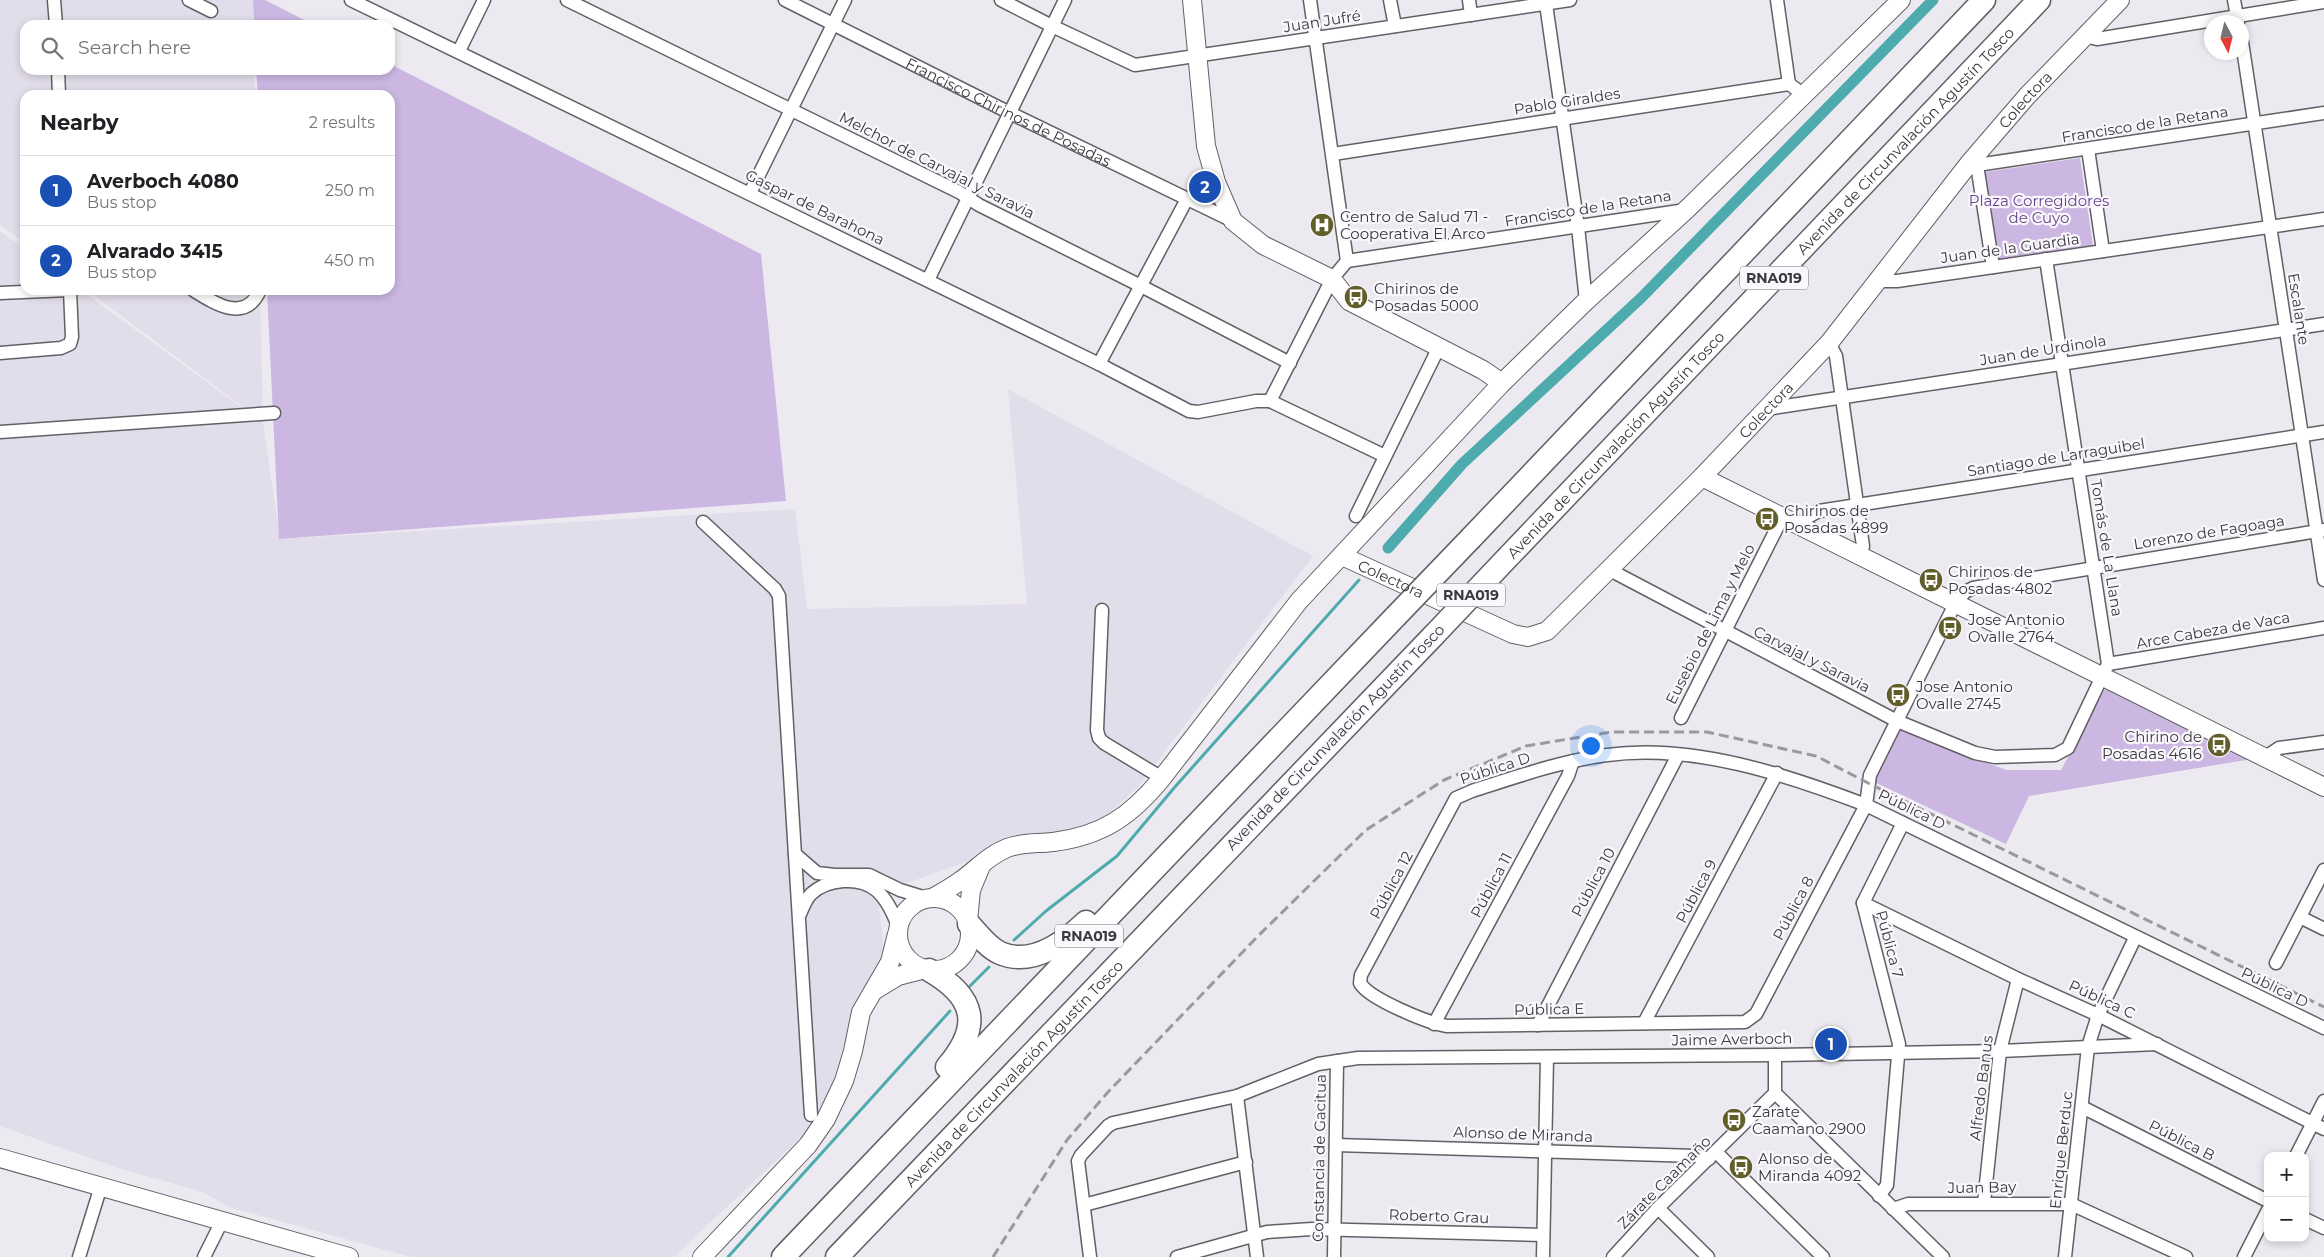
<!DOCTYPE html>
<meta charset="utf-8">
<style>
:root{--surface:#fff;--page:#f6f6f6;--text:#202124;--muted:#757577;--line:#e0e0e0;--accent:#7c3aed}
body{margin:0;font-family:Montserrat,sans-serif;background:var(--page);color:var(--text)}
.controls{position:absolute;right:15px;bottom:15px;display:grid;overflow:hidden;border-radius:10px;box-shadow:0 2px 8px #0003}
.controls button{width:45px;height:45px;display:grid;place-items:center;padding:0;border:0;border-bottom:1px solid var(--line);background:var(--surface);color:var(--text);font:25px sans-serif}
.compass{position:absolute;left:2204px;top:15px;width:45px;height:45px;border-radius:50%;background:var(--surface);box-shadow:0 2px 8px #0003;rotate:173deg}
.you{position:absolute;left:1590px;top:745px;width:18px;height:18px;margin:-12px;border:4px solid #fff;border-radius:50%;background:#1a73e8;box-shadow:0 0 0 8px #1a73e833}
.badge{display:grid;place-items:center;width:32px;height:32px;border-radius:50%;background:var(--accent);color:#fff;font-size:16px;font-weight:700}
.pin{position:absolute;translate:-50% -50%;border:2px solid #fff;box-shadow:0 1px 5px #0006}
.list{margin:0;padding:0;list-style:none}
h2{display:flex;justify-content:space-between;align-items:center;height:65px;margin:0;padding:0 20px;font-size:21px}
h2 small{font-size:16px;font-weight:400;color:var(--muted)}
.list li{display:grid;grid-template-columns:32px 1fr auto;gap:15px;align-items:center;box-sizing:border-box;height:70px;padding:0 20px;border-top:1px solid var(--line)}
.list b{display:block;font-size:19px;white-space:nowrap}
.list p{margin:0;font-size:16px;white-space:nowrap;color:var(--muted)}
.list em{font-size:16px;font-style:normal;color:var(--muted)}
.icon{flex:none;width:28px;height:28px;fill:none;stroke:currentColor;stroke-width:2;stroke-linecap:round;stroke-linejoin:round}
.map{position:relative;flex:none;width:2324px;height:1257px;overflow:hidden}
.search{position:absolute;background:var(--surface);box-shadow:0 2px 8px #0003;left:20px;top:20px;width:375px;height:55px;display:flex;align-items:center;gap:12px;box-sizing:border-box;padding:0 18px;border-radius:15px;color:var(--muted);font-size:19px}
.panel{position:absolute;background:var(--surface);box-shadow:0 2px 8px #0003;left:20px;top:90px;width:375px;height:205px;border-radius:15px}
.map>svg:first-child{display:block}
.built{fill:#e2ddea}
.green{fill:#cbb7e2}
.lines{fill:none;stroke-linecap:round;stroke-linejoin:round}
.stream{stroke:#4dabae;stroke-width:3}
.canal{stroke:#4dabae;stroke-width:11}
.street-casing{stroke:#626065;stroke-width:15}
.secondary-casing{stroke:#626065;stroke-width:20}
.highway-casing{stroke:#626065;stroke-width:25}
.street{stroke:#fff;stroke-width:12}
.secondary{stroke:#fff;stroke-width:18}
.highway{stroke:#fff;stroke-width:22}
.rail{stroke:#9a999d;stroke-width:3;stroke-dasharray:10 5;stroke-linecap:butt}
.highway-bridge-casing{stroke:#626065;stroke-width:25;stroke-linecap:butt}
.highway-bridge{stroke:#fff;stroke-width:22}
.labels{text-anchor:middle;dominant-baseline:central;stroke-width:4.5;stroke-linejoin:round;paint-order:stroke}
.shield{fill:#faf7fd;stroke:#747276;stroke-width:1}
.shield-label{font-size:14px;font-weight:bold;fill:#3a393c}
.street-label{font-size:15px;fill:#3a393c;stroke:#faf7fd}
.park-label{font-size:15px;fill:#68448c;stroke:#faf7fd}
.poi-label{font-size:15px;fill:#3a393c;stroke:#faf7fd;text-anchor:start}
</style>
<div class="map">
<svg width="2324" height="1257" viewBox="0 0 2324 1257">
<rect width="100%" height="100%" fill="#eceaf0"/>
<!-- built -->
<path class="built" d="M0,0H253V25H25V70H254L255,95H25V243L0,225Z
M0,231L25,249V290H81L263,423L280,539L795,509L807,609L1027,604L1008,389L1313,556L1137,788L1095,826L1067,835H1016L992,845L969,861L896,887L879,907L885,956L858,998L833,1081L820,1113L798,1140L674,1257H411L228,1207L203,1192L118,1168L0,1126Z
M87,290H260L263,422Z"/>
<!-- green -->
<path class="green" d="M253,0H265L314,25H254Z
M390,64L761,254L786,501L279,539L267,290H390V95H258L256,70H390Z
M2080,158L2093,246L1998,260L1985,172Z
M2106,687L2252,759L2029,796L2006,844L1872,781L1899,729L2006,770H2061Z"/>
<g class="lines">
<!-- stream -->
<path class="stream" d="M1014,940L1046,911L1117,856L1174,788L1359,580
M970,986L989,967
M728,1257L950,1011"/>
<!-- canal -->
<path class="canal" d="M1388,548L1462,464L1641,298L1933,0"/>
<!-- street casing -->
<g class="street-casing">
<g id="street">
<path d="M54,0L56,25"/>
<path d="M189,0L211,11"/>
<path d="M351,0L1099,364L1189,411L1198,412L1256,401H1270L1385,456"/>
<path d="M567,0L959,192L979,205L1141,286L1290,363"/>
<path id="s1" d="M785,0L1010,113L1233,221"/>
<path d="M1001,0L1052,26L1135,65L1570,0"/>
<path d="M1390,0L1395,26"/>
<path d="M1469,0L1471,15"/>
<path d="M1777,0L1789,84"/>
<path d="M2234,0L2238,22"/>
<path d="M1546,4L1578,227L1586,301"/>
<path d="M2085,36L2097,39L2324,2"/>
<path d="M2242,42L2324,580"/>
<path d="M459,51L484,0"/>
<path d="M58,70L59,95"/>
<path d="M2088,149L2103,251"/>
<path d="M1333,154L1789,84L1803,94"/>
<path d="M1971,161L1977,165L2324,113"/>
<path d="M1977,165L1993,267"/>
<path d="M750,193L845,0"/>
<path d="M2046,259L2108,664"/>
<path d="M1347,261L1686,210"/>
<path d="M928,280L1065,0"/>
<path d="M1878,281H1897L2324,219"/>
<path d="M193,290C214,303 245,324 260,290"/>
<path d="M0,293L68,290"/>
<path d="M1829,343L1836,356L1863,546L1861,556"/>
<path d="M0,353L61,348L70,344L72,337L70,290"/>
<path d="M1099,364L1187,199"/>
<path d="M1270,401L1332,279L1347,261L1310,0"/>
<path d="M1766,409L2324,324"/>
<path d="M0,432L274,413"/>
<path d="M1356,516L1439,347"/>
<path d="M703,522L775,589L779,596L811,1115"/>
<path d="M1801,527L1806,518L1819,511L2324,432"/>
<path d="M2324,530L1973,588L1965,592L1956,602L1870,775L1866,805L1756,1014L1745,1022L1447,1026C1428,1023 1369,999 1360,983L1361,975L1456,798L1472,791C1516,777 1561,761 1607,755C1693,743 1787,775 1866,805L2324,1028"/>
<path d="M1608,569L1897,721L1975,753L1995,757L2055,755L2068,748L2108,664"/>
<path d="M1102,610L1097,730L1099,738L1104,743L1162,778"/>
<path d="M2108,664L2324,628"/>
<path d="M1681,718L1782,518"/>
<path d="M2264,758L2279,748L2324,742"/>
<path d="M795,854L817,873L835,875H869L900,890L926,898"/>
<path d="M1863,903L2018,979L2098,1015L2324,1129"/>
<path d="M800,914C803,907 806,899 811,894C827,879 859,876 876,890C887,899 893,913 898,926"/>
<path d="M2300,917L2324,929"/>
<path d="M2276,963L2324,870"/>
<path d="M1644,1023L1777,773"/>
<path d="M1434,1024L1568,776L1573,761"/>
<path d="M1538,1025L1678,755"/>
<path d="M1775,1093L1943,1257"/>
<path d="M1237,1096L1257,1257"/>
<path d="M2082,1107L2268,1201"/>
<path d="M1336,1145L1696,1156L1709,1159"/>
<path d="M1716,1152L1823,1257"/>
<path d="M2296,1156L2324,1101"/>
<path d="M1879,1196L1887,1185L1899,1044L1863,903L1903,823"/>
<path d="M1984,1203L2000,1051L2018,979"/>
<path d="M1084,1205L1246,1162"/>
<path d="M1658,1208L1708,1257"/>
<path d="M1893,1209L1908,1204H2071L2186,1257"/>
<path d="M2305,1219L2324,1228"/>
<path d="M79,1257L101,1186"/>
<path d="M204,1257L222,1221"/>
<path d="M1090,1257L1078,1161L1081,1155L1108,1126L1113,1123L1237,1096L1318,1064L1358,1058L1775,1055L2000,1051L2157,1044"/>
<path d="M1177,1257L1267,1232L1312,1229L1543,1235"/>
<path d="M1334,1257L1337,1061"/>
<path d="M1543,1257L1547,1058"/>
<path d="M1613,1257L1658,1208L1775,1093V1055"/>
<path d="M2065,1257L2088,1047L2098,1015L2135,938"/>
<path d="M2244,1257L2268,1210"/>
</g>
</g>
<!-- secondary casing -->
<g class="secondary-casing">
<g id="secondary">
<path d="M1192,0L1206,146L1216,182L1233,221L1263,245L1332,279L1349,301L1483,370L1502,383"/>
<path d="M1702,477L2324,787"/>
<path id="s2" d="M1342,556L1513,634L1528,637L1547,631L1702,477L1829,343L1971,161L2027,96L2120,0"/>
<path d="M934,897C943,892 952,887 960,881C976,870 989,855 1007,848C1022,842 1037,844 1053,842C1102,836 1131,816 1162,778L1299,601L1502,383L1586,301L1686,210L1901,0"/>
<circle cx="934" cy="934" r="36"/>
<path d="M968,920L971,890L981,866"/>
<path d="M875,990L898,976L925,969"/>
<path d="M0,1158L349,1257"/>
<path d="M702,1257L808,1145L826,1119L844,1081L853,1051L861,1012L890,962L897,934"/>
</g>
</g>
<!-- highway casing -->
<g class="highway-casing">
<g id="highway">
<path d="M1471,538L1984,0"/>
<path id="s3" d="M1509,556L2039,0"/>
<path d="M969,924C978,934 987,947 1000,953C1032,967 1064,943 1086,922"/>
<path d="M929,970C976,997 982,1026 947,1067"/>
<path d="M783,1257L1396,616"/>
<path id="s4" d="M837,1257L1434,635"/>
</g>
</g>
<!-- street -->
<use href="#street" class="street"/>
<!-- secondary -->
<use href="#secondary" class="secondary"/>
<!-- highway -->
<use href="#highway" class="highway"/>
<!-- rail -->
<path class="rail" d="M993,1257L1067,1140L1108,1092L1259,935L1366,830L1444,780L1526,746L1611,732H1707L1816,756L1868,783L2324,1007"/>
<!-- highway-bridge casing -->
<g class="highway-bridge-casing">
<path id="highway-bridge" d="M1396,616L1471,538
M1434,635L1509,556"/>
</g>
<!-- highway-bridge -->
<use href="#highway-bridge" class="highway-bridge"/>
</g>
<!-- icons -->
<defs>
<g id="hospital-disc" transform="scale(1.25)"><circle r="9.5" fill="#615e2a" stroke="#faf7fd"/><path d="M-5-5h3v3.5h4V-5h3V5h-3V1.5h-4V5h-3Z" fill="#fff"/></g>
<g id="bus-disc" transform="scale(1.25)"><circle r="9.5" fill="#615e2a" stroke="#faf7fd"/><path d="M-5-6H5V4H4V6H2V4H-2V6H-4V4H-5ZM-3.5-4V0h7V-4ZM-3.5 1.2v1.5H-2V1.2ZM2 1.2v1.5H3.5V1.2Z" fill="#fff"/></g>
</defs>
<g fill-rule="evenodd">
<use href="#hospital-disc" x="1322" y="225"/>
<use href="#bus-disc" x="1356" y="297"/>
<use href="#bus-disc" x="1767" y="519"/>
<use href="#bus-disc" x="1931" y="580"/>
<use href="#bus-disc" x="1950" y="628"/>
<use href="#bus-disc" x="1898" y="695"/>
<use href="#bus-disc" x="2219" y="745"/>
<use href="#bus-disc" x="1734" y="1120"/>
<use href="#bus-disc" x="1741" y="1167"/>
</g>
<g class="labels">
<!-- shield labels -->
<g class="shield">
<rect x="1740" y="266.5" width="68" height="23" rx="4"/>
<rect x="1437" y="583.5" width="68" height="23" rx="4"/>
<rect x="1055" y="924.5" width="68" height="23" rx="4"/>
</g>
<g class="shield-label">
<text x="1774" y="278">RNA019</text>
<text x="1471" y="595">RNA019</text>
<text x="1089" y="936">RNA019</text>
</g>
<!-- street labels -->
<g class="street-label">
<text transform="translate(1322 21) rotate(-9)">Juan Jufré</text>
<text stroke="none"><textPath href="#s2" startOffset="939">Colectora</textPath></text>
<text transform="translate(1567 101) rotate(-9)">Pablo Giraldes</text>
<text stroke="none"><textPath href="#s1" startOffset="250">Francisco Chirinos de Posadas</textPath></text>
<text transform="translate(2145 124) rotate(-9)">Francisco de la Retana</text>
<text stroke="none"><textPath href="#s3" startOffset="574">Avenida de Circunvalación Agustín Tosco</textPath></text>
<text transform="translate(937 165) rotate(27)">Melchor de Carvajal y Saravia</text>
<text transform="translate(815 207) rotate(26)">Gaspar de Barahona</text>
<text transform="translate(1588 208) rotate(-9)">Francisco de la Retana</text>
<text transform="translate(2010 248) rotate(-8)">Juan de la Guardia</text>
<text transform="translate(2299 309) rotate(81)">Escalante</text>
<text transform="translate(2043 350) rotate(-9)">Juan de Urdinola</text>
<text stroke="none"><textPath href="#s2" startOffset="534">Colectora</textPath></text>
<text stroke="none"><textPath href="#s3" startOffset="154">Avenida de Circunvalación Agustín Tosco</textPath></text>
<text transform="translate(2056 457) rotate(-9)">Santiago de Larraguibel</text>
<text transform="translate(2209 532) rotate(-9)">Lorenzo de Fagoaga</text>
<text transform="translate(2107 548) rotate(81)">Tomás de La Llana</text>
<text stroke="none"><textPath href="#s2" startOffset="54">Colectora</textPath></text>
<text transform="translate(1710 624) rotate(-63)">Eusebio de Lima y Melo</text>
<text transform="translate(2213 630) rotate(-10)">Arce Cabeza de Vaca</text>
<text transform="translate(1812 659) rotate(27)">Carvajal y Saravia</text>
<text transform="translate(1335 737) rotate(-46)">Avenida de Circunvalación Agustín Tosco</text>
<text transform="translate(1495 768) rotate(-18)">Pública D</text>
<text transform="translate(1912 809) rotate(26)">Pública D</text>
<text transform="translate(1593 882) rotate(-62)">Pública 10</text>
<text transform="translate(1391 885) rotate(-62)">Pública 12</text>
<text transform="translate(1491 885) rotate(-62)">Pública 11</text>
<text transform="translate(1696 891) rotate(-62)">Pública 9</text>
<text transform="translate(1793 908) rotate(-62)">Pública 8</text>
<text transform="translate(1890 944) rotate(75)">Pública 7</text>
<text transform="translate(2275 987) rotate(26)">Pública D</text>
<text transform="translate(2102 999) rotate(25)">Pública C</text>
<text transform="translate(1549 1009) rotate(-1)">Pública E</text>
<text transform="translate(1732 1039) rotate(-1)">Jaime Averboch</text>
<text stroke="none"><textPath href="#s4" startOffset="255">Avenida de Circunvalación Agustín Tosco</textPath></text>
<text transform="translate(1981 1088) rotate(-83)">Alfredo Banus</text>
<text transform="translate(1523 1134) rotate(2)">Alonso de Miranda</text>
<text transform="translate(2182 1140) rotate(27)">Pública B</text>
<text transform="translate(2061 1150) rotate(-84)">Enrique Berduc</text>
<text transform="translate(1319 1158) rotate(-89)">Constancia de Gacitua</text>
<text transform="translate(1664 1182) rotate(-45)">Zárate Caamaño</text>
<text transform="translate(1982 1187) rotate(-1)">Juan Bay</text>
<text transform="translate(1439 1216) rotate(2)">Roberto Grau</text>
</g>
<!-- park labels -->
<g class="park-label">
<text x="2039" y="200">Plaza Corregidores<tspan x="2039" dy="17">de Cuyo</tspan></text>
</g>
<!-- poi labels -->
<g class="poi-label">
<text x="1340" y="216">Centro de Salud 71 -<tspan x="1340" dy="17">Cooperativa El Arco</tspan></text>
<text x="1374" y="288">Chirinos de<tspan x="1374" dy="17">Posadas 5000</tspan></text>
<text x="1784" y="510">Chirinos de<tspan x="1784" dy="17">Posadas 4899</tspan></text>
<text x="1948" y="571">Chirinos de<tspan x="1948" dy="17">Posadas 4802</tspan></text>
<text x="1968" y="619">Jose Antonio<tspan x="1968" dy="17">Ovalle 2764</tspan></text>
<text x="1916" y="686">Jose Antonio<tspan x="1916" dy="17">Ovalle 2745</tspan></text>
<text x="2202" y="736" text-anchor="end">Chirino de<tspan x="2202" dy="17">Posadas 4616</tspan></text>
<text x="1752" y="1111">Zarate<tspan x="1752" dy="17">Caamano 2900</tspan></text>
<text x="1758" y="1158">Alonso de<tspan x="1758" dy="17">Miranda 4092</tspan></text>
</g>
</g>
</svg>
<div class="controls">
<button>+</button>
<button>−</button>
</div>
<svg class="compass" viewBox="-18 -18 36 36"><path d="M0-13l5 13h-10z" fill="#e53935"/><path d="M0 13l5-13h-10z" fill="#757577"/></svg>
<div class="you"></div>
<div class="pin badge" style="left:1831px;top:1044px;background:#1a4fb4">1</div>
<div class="pin badge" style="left:1205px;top:187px;background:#1a4fb4">2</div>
<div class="search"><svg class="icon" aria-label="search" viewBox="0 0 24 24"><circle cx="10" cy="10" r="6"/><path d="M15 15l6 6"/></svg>Search here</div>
<section class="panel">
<h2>Nearby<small>2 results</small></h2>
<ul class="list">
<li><span class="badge" style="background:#1a4fb4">1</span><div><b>Averboch 4080</b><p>Bus stop</p></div><em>250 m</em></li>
<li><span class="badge" style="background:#1a4fb4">2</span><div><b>Alvarado 3415</b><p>Bus stop</p></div><em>450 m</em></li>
</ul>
</section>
</div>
